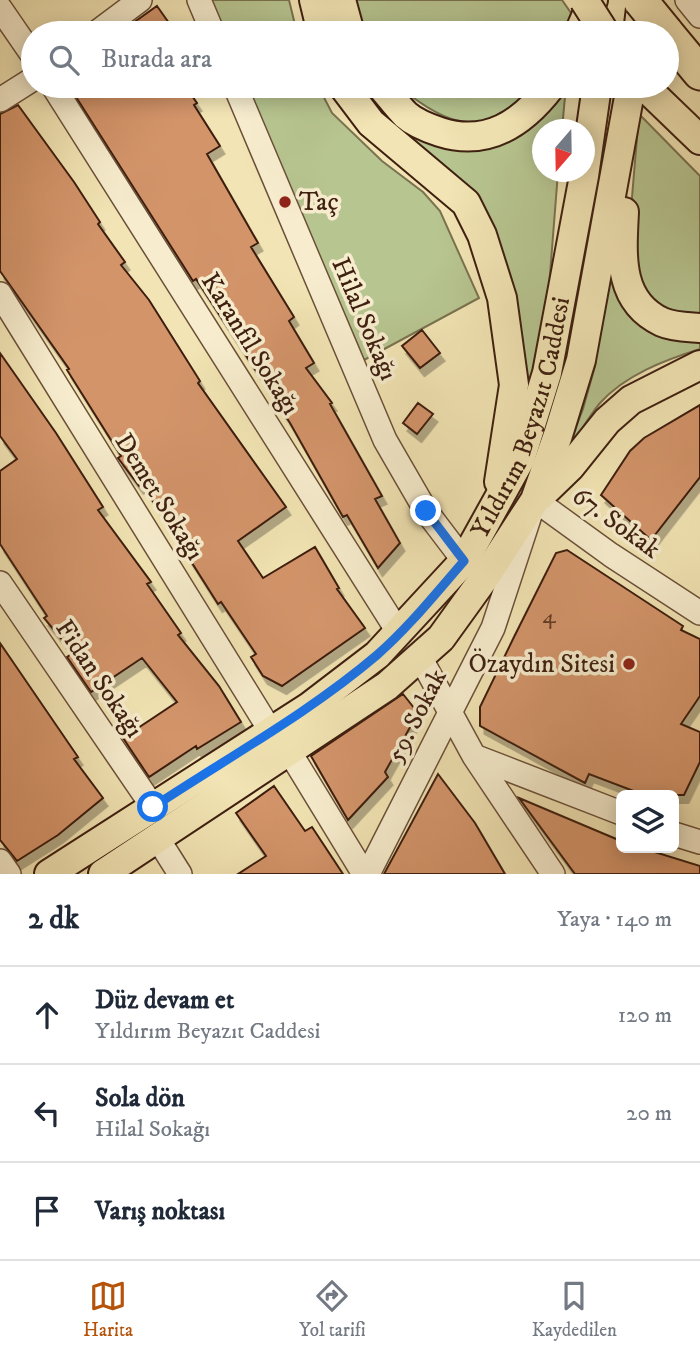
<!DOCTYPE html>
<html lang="tr">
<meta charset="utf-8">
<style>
:root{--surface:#fff;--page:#f2f2f3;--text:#1f2937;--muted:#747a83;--line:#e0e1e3;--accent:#b45309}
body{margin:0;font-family:"IM FELL DW Pica",serif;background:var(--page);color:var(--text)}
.controls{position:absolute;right:21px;bottom:21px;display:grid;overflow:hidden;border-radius:10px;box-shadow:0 4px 18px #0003}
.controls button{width:63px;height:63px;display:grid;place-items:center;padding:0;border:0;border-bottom:2px solid var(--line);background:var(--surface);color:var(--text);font:35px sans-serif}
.compass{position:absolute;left:532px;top:119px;width:63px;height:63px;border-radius:50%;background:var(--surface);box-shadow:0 4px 18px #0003;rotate:200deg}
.stop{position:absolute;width:21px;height:21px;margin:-16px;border:5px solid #1a73e8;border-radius:50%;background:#fff}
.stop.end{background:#1a73e8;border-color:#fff;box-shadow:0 2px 7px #0008}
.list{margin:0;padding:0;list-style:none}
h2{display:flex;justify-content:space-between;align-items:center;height:91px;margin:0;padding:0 28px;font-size:30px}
h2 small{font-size:23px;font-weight:400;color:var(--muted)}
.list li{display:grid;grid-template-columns:46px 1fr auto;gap:21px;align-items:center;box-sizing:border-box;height:98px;padding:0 28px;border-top:2px solid var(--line)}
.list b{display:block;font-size:26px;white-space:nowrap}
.list p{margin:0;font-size:23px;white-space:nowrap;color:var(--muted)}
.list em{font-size:23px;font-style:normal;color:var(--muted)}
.icon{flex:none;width:38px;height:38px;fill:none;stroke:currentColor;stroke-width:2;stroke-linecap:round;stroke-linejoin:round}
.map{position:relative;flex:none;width:700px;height:874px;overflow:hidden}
.search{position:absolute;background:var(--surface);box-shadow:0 4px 18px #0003;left:21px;right:21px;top:21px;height:77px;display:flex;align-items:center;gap:18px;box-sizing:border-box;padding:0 24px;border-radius:38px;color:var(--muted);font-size:26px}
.sheet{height:385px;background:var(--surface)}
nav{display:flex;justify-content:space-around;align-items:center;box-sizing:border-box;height:98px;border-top:2px solid var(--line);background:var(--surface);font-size:19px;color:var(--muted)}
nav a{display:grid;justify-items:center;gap:4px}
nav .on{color:var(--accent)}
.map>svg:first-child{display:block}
.green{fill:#b7c590;stroke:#7a7250;stroke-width:2}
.building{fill:#d3946a;stroke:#3e1f10;stroke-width:2;filter:url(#shadow)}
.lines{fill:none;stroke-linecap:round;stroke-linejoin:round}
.minor-casing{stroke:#6b5039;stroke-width:26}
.major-casing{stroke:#3e1f10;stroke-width:32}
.highway-casing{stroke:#3e1f10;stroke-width:37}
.minor{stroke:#f7edce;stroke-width:23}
.major{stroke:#f2e4b4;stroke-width:28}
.highway{stroke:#f2e4b4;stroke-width:33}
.major-bridge-casing{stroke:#3e1f10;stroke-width:32;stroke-linecap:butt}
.highway-bridge-casing{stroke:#3e1f10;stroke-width:37;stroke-linecap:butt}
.major-bridge{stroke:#f2e4b4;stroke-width:28}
.highway-bridge{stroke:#f2e4b4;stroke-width:33}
.route{stroke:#1a73e8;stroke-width:9}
.poi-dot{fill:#8f2418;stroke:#f7edce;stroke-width:2.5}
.labels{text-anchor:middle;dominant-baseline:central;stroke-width:7;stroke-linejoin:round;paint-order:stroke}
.number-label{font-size:23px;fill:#633c26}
.poi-label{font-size:26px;fill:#3e1f10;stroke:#f7edce;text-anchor:start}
.street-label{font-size:26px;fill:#3e1f10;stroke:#f7edce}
</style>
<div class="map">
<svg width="700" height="874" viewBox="0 0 700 874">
<defs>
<filter id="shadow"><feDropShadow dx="4.5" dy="8" stdDeviation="0" flood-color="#0004"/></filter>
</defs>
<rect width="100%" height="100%" fill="#f2e4b4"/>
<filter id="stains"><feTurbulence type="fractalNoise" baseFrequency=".00286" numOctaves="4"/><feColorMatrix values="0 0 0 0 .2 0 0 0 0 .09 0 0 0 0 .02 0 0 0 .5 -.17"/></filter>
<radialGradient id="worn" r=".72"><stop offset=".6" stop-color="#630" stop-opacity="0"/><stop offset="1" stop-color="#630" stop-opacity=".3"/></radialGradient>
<!-- green -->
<path class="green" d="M209,0H289L297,33H223Z
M355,0H562L578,23L572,33H364Z
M245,86H318L332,113L382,161L423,192L440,211L479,298L364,360Z
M398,86H536C484,140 452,129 398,86Z
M562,86H566L562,129L542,130V172H558L548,300L534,389L524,388L504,270L395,125C418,140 437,149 465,149Z
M639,114L700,176V316L663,312L644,299L628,245Z
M609,269C634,332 637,326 700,339V349C665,360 625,375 600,403C586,420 576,440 564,458L583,409L595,366Z"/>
<!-- building -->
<path class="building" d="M157,6L176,33H119L133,23Z
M69,86H185L197,103L194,105L220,146L207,154L258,243L251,247L294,317L289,321L314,363L306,368L332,403L330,404L382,496L375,499L400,543L378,568L347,515L343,517L290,423L196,279L193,281Z
M18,105L74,182L100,222L98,224L125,262L121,265L149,300L200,381L198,383L286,507L238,541L263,578L315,547L339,588L337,589L365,628L282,686L263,676L251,657L256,654L221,602L218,604L142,484L139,486L118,458L121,456L67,370L69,369L0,271V114Z
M422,330L440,353L420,368L402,346Z
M0,353L56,433L103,507L98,510L151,582L147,584L181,633L178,635L219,686L241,722L197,749L196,746L149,777L123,738L177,702L142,658L91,692L67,657L73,653L44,618L47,616L0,544V471L17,459L0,436Z
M418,403L433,414L417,434L403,423Z
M700,405V477L651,540L601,495L630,451L644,438Z
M567,550L683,626L681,630L700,639V696L681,724L700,732V762L684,795H644L589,774L585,783L480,726V707L514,637L556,553Z
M0,643L78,757L74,759L103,798L58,835L17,861L0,840Z
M403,694L418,713L385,772L388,777L348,820L311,756Z
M438,774L475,823L505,874H384Z
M274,786L305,831L312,827L343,874H238L266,856L236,813Z
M519,798L621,841V848L645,849L700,866V874H575Z"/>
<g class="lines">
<!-- minor casing -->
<g class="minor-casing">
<path id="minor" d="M199,0L213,33
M687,0L700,16
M0,8L33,56
M96,33L140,0
M53,86L399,633
M235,86L385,440L426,511L464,561
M0,100L33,79
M0,294L270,730
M0,583L153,807
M420,657L474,756L621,813
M289,751L364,874
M474,756L553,874
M674,834L700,842
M158,839L180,874
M0,861L9,874
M368,874L493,628L535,500L611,555L700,613"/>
</g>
<!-- major casing -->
<g class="major-casing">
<g id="major">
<path d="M314,0L322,33"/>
<path d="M341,0L350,33"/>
<path d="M579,33L593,0"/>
<path d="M638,33L642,0"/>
<path d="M343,86L371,123L466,203L482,235L502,298L514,385L499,482"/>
<path d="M381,86C389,95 397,106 406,115C415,123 428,128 440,132C487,147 522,124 551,86"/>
<path d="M644,86L700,140"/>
<path d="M624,212C622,254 617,301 662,322C673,327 688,327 700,328"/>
<path d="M540,496L570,467L607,421L631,400L700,365"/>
<path id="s1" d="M49,874L309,707L377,655L464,561L520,460L547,373L584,176L597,86"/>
<path d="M103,874L387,686L441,638L485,577L535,500L558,435L581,360L631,86"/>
</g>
</g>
<!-- highway casing -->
<g class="highway-casing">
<path id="highway" d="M666,32L700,73"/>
</g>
<!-- minor -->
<use href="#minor" class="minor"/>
<!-- major -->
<use href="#major" class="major"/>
<!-- highway -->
<use href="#highway" class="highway"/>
<!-- major-bridge casing -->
<g class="major-bridge-casing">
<path id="major-bridge" d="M584,0L605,33"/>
</g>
<!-- highway-bridge casing -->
<g class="highway-bridge-casing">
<path id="highway-bridge" d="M640,0L666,32"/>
</g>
<!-- major-bridge -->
<use href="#major-bridge" class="major-bridge"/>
<!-- highway-bridge -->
<use href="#highway-bridge" class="highway-bridge"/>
</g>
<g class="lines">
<!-- route -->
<path class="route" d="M153,807C227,758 309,713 377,655C409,627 436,593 464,561L426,511"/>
</g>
<!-- markers -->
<g class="poi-dot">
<circle cx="285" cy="202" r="7"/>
<circle cx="629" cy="664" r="7"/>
</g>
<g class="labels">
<!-- number labels -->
<g class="number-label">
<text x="549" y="616">4</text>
</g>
<!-- poi labels -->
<g class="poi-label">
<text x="299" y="202">Taç</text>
<text x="615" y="664" text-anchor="end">Özaydın Sitesi</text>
</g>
<!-- street labels -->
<g class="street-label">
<text transform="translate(364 319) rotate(67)">Hilal Sokağı</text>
<text transform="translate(250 344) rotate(58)">Karanfil Sokağı</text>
<text stroke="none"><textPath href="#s1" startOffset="679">Yıldırım Beyazıt Caddesi</textPath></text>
<text transform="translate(159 497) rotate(58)">Demet Sokağı</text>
<text transform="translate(616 523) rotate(36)">67. Sokak</text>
<text transform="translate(99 679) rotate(56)">Fidan Sokağı</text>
<text transform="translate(417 716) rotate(-63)">59. Sokak</text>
</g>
</g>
<rect width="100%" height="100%" filter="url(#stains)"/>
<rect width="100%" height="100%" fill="url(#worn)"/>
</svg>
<div class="controls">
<button><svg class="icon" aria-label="layers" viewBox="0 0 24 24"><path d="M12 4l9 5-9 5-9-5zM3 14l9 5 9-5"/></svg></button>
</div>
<svg class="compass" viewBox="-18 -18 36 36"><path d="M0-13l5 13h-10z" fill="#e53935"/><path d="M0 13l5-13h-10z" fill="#747a83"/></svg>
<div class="stop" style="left:153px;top:807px"></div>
<div class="stop end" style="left:426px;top:511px"></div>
<div class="search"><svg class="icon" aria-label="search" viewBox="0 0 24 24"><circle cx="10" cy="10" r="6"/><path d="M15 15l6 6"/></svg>Burada ara</div>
</div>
<section class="sheet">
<h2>2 dk<small>Yaya · 140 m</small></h2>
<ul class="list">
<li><svg class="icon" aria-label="ahead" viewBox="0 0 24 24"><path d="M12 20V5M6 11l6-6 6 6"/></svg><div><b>Düz devam et</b><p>Yıldırım Beyazıt Caddesi</p></div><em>120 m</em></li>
<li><svg class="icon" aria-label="left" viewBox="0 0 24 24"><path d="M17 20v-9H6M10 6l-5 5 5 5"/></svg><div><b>Sola dön</b><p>Hilal Sokağı</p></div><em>20 m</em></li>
<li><svg class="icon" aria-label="arrive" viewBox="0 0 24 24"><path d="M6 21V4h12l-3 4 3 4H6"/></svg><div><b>Varış noktası</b></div></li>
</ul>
</section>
<nav>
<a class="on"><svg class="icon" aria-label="map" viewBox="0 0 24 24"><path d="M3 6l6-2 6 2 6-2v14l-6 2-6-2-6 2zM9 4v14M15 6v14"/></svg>Harita</a>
<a><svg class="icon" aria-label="directions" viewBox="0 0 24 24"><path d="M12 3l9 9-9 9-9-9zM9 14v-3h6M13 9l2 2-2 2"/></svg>Yol tarifi</a>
<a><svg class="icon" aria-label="saved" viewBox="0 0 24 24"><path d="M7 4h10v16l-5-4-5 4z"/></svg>Kaydedilen</a>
</nav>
